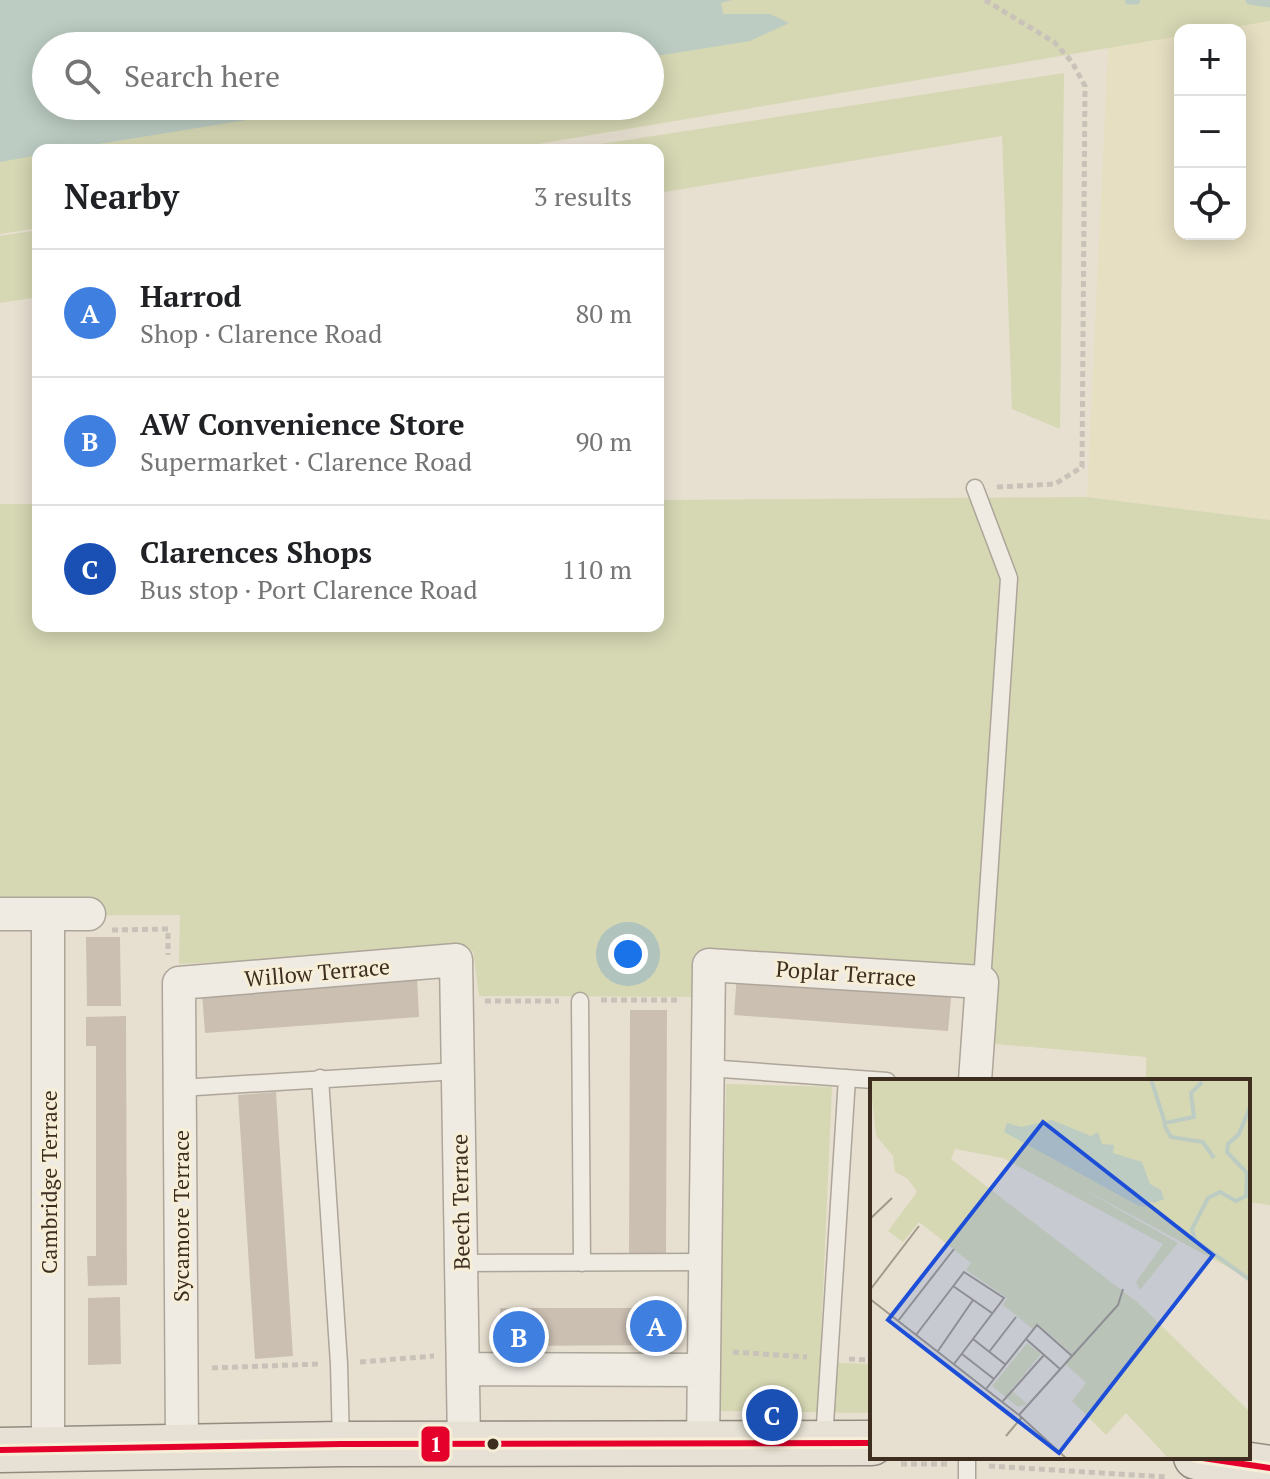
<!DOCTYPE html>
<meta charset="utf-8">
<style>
:root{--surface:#fff;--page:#f2f2f2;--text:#202124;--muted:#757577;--line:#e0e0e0;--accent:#b45309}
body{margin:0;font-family:"PT Serif",serif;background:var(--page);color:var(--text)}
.controls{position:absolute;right:24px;top:24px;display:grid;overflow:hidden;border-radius:16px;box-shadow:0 4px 20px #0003}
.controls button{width:72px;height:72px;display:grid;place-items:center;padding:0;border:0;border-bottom:2px solid var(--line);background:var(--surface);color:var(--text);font:40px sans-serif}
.you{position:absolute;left:628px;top:954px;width:28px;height:28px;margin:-20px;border:6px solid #fff;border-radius:50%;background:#1a73e8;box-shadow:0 0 0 12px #1a73e833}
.badge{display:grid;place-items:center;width:52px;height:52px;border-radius:50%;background:var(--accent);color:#fff;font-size:26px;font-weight:700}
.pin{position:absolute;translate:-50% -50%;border:4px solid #fff;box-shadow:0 2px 8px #0006}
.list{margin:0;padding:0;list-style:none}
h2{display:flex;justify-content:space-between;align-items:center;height:104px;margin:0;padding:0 32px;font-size:34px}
h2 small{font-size:26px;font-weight:400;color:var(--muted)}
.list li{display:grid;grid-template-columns:52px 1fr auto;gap:24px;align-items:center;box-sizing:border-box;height:128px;padding:0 32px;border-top:2px solid var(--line)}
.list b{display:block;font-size:30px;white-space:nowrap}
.list p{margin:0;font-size:26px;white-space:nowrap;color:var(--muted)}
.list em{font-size:26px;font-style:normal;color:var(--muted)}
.icon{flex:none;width:44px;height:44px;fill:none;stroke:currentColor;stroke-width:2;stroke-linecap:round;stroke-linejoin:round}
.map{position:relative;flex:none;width:1270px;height:1479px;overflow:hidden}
.search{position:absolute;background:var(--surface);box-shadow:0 4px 20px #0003;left:32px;top:32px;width:632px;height:88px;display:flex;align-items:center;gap:20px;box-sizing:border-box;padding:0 28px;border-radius:44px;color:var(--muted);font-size:30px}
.panel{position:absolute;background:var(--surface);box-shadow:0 4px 20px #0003;left:32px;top:144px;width:632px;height:488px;border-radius:16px}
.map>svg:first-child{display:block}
.farmland{fill:#e6dfc2;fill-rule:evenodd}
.green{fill:#d6d7b3;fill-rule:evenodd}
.water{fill:#bcccc2}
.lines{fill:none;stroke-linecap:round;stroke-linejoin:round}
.stream{stroke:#bcccc2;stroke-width:9}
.building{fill:#cbbfb2}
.service-casing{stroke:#ada599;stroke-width:19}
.minor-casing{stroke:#ada599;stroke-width:35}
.primary-casing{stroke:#928b80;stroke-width:47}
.path{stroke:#c8c2b9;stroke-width:5;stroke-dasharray:6 4;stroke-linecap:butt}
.service{stroke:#efebe3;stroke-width:16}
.minor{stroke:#efebe3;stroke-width:32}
.primary{stroke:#e6e1d4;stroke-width:44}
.bus-1-casing{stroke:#f7eed8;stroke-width:12}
.bus-1{stroke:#e4002b;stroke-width:6}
.bus-dot{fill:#3d2e20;stroke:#f7eed8;stroke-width:3}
.labels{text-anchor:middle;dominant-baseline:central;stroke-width:6;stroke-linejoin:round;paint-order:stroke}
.street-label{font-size:22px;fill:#3d2e20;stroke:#f7eed8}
.inset-river{fill:none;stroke:#bcccc2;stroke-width:4}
.inset-road{fill:none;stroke:#a3998a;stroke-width:2}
.view{fill:#1d4ed8;fill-opacity:0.15;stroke:#1d4ed8;stroke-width:4}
.inset-edge{fill:none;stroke:#3d2e20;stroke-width:4}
.line-badge{stroke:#f7eed8;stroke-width:3}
.badge-label{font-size:22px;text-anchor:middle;font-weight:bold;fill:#fff}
</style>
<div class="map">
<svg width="1270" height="1479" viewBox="0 0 1270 1479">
<rect width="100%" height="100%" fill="#e7e0d1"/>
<!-- farmland -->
<path class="farmland" d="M1136,0H1250L1270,3V520L1087,497L1108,48ZM1180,30H1240V234H1180Z"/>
<!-- green -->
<path class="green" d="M0,0H1270V21L1217,30H1180V36L502,150H38V228L0,234ZM46,46H650V106H46Z
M1064,73L1060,429L1012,409L1002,136L658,193V150H562Z
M38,230V297L0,303V236Z
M1087,497L1270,520V1205L1248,1202V1081H1146V1057L972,1042L976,972L713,958V997L479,996L473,951L179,964L180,915L0,916V504H38V626H658V500Z
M726,1084L832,1087L820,1362L872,1364V1413L719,1411Z"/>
<!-- water -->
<path class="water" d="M0,0H732L721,3L723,14H770L789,23L750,41L650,57V46H46V106H333L61,150H38V155L0,162Z"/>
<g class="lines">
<!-- stream -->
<path class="stream" d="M1129,0H1136
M1250,0L1270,3"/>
</g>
<!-- building -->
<path class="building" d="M86,937H120L121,1006H87Z
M737,974L952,989L948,1031L734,1015Z
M417,977L419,1017L205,1033L202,993Z
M630,1010H667L666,1255H629Z
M126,1016L127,1285L88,1286L87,1256H96V1046H86V1017Z
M276,1092L293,1356L255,1359L238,1095Z
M120,1297L121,1364L88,1365V1298Z
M500,1308H668L667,1345L500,1346Z"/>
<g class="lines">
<!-- service casing -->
<g class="service-casing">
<path id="service" d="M975,488L1009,578L982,982
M580,1001L582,1263
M708,1068L887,1081
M320,1078L339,1364L341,1444
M180,1088L458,1071
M461,1263L706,1262
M824,1440L847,1078
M967,1479V1457"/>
</g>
<!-- minor casing -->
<g class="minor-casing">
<path id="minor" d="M0,914H89
M463,1369L704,1370
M703,1443L709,965L982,982L975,1081
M182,1448L179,983L456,960L464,1443
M48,1449V914"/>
</g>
<!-- primary casing -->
<g class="primary-casing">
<path id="primary" d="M0,1450L341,1444L872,1443
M1196,1457L1270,1468"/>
</g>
<!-- path -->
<path class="path" d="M985,0L1054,42L1072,62L1085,86L1082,467L1055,484L996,487
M112,930L168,929V955
M601,1000H679
M485,1001H559
M733,1352L807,1357
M849,1359L872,1360
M360,1362L434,1356
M212,1368L318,1364
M901,1464H947
M989,1466L1167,1477"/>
<!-- service -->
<use href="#service" class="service"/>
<!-- minor -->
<use href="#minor" class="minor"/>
<!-- primary -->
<use href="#primary" class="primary"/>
<!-- bus-1 casing -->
<g class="bus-1-casing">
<path id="bus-1" d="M0,1450L341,1444L872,1443
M1196,1457L1270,1468"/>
</g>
<!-- bus-1 -->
<use href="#bus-1" class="bus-1"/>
</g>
<!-- markers -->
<circle class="bus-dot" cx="493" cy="1444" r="7"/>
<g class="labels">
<!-- street labels -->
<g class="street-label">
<text transform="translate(317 972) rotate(-5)">Willow Terrace</text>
<text transform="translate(846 973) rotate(4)">Poplar Terrace</text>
<text transform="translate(48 1182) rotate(-90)">Cambridge Terrace</text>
<text transform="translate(460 1202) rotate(-91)">Beech Terrace</text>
<text transform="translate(180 1216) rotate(-90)">Sycamore Terrace</text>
</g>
</g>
<!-- overview -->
<g transform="translate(870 1079)">
<rect width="380" height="380" fill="#e7e0d1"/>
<path d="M0,0H380V200L204,105L308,164L270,211L266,203L293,165L133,79L85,70L81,80L267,223L380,333V380H299L256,334L236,356L202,322L216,304L194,284L202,275L169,246L164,251L133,226L137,219L96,191L101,184L49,143L33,163L18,152L47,113L38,100L25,93L23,77L6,57ZM157,264L171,275L141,311L157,325L148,328L122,307Z" fill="#d6d7b3"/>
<path d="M182,41L221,57L228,53L232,65L244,66L243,74L272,83L280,105L291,111L294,120L284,124L270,119L277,128L269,127L134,53L137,44L151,48Z" fill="#bcccc2"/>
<path class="inset-river" d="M281,0L295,44L324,38L321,14L332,3M380,28L369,55L358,65L357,73L377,94L376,117L366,122L350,113L338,119L322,150L325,161L380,201M294,46L301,58L333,63L344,79"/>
<path class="inset-road" d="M0,140L22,119M83,207L122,234M0,211L49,147M0,220L149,336L197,380M28,242L84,170M46,256L94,193L134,219L84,285M103,260L136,286M156,260L190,290M68,272L103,221M119,273L146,238M92,275L124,300M116,310L167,246L202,277M133,322L174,276M149,336L248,226L253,210M136,357L152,338"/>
<path class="view" d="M173,43L343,176L189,374L18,241Z"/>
<rect width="380" height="380" class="inset-edge"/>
</g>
<rect class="line-badge" x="420" y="1425" width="31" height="38" rx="8" fill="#e4002b"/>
<g class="badge-label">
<text x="436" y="1452">1</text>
</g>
</svg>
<div class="controls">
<button>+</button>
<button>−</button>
<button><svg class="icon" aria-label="locate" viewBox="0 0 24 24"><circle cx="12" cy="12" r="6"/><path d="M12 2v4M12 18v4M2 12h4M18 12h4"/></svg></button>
</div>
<div class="you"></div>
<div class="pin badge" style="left:656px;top:1326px;background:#3f7fe0">A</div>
<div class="pin badge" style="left:519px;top:1337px;background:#3f7fe0">B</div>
<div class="pin badge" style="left:772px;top:1415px;background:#1a4fb4">C</div>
<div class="search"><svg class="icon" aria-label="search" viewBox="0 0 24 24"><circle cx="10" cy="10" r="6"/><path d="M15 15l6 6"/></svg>Search here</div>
<section class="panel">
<h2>Nearby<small>3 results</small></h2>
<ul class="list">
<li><span class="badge" style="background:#3f7fe0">A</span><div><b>Harrod</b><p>Shop · Clarence Road</p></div><em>80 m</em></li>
<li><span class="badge" style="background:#3f7fe0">B</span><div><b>AW Convenience Store</b><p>Supermarket · Clarence Road</p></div><em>90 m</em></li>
<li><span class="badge" style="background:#1a4fb4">C</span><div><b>Clarences Shops</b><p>Bus stop · Port Clarence Road</p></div><em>110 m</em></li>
</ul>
</section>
</div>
